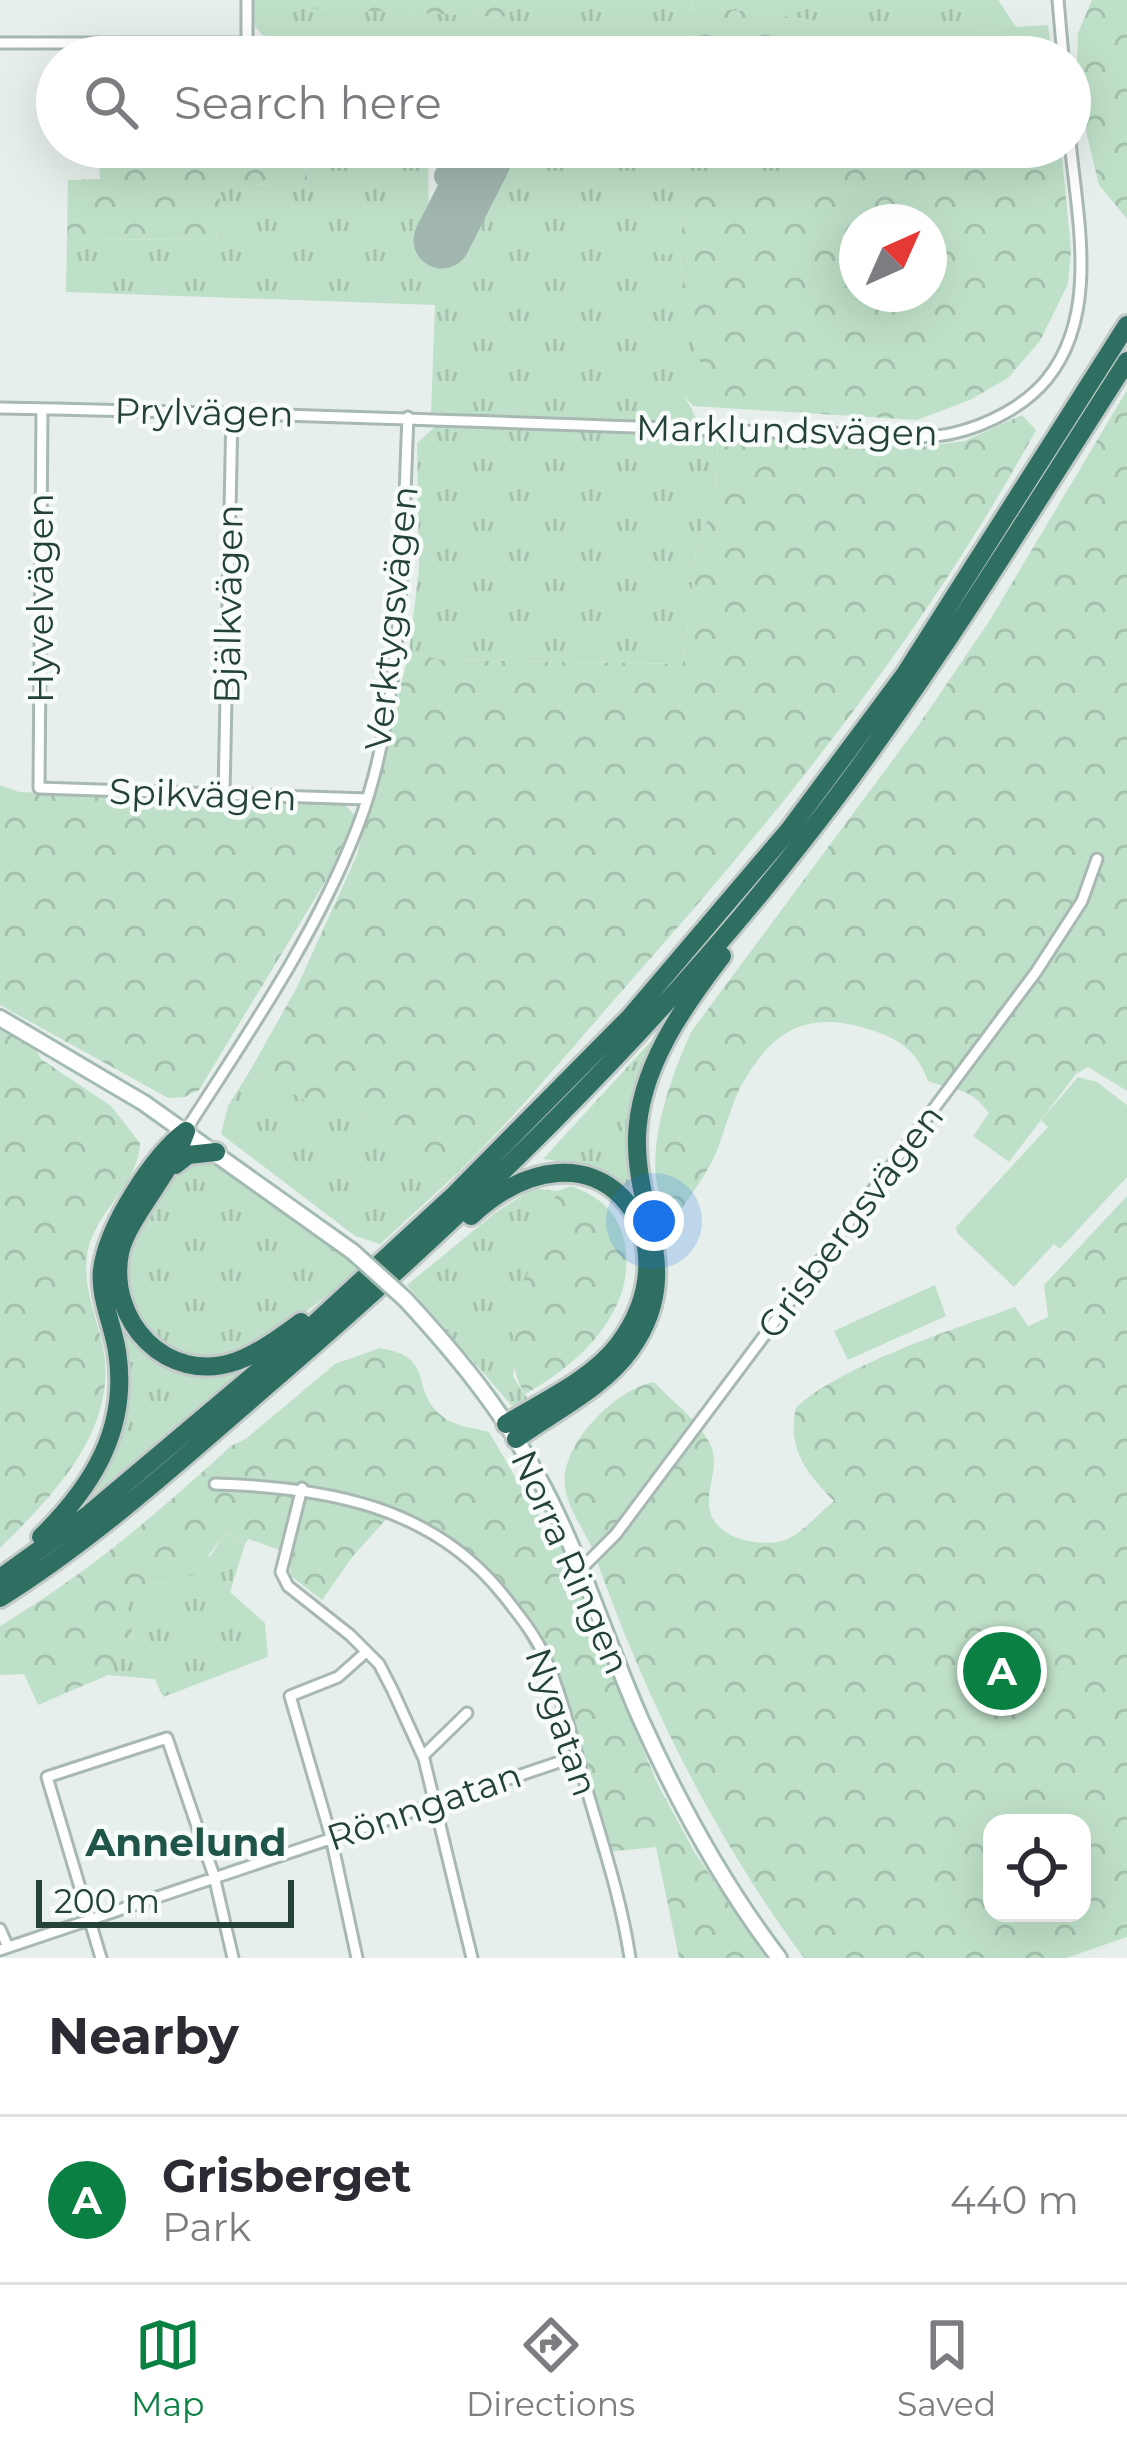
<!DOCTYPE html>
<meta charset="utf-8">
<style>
:root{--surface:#fff;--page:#f7f7f7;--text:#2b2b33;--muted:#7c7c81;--line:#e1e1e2;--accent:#0b8043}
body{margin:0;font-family:Montserrat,sans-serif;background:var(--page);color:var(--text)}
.controls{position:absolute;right:36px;bottom:36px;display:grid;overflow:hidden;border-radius:24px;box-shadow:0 12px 48px #0002}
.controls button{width:108px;height:108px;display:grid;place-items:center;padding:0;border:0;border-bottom:3px solid var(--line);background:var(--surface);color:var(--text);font:60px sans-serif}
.compass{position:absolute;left:839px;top:204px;width:108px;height:108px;border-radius:50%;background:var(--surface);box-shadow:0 12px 48px #0002;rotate:45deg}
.scale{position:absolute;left:36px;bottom:30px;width:258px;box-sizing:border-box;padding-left:12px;border:6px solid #24423a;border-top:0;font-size:33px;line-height:42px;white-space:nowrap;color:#24423a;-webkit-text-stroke:9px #f7fbf9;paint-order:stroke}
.you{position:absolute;left:654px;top:1221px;width:42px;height:42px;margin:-30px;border:9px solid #fff;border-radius:50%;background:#1a73e8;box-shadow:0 0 0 18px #1a73e833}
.badge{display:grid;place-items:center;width:78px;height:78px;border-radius:50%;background:var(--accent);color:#fff;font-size:39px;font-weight:700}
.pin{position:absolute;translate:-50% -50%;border:6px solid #fff;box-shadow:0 3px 12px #0006}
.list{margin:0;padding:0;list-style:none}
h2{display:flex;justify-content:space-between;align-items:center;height:156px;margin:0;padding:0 48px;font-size:51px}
h2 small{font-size:39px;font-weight:400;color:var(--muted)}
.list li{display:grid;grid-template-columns:78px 1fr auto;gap:36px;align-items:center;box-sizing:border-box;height:168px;padding:0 48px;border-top:3px solid var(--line)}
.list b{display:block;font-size:45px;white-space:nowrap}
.list p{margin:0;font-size:39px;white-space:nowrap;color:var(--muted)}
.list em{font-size:39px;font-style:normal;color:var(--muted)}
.icon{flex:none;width:66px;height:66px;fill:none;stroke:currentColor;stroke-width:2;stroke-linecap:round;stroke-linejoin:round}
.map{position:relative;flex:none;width:1127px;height:1958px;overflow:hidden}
.search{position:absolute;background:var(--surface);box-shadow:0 12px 48px #0002;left:36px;right:36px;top:36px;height:132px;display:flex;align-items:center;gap:30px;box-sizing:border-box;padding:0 42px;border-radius:66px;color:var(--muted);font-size:45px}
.sheet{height:324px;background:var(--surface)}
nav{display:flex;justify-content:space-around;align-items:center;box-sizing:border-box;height:168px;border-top:3px solid var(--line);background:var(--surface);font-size:33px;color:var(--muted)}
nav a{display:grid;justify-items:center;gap:6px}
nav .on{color:var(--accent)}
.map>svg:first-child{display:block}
.grass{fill:url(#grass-tufts)}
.forest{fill:url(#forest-crowns);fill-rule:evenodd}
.garden{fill:#bfe0c8}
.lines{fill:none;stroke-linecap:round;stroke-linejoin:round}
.taxiway{stroke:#a2b6b0;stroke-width:24}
.runway{stroke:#a2b6b0;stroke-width:57}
.minor-casing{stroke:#a8b8b2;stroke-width:15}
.secondary-casing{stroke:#a4bbb3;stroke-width:20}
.motorway-casing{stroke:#c2cac8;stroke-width:24}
.minor{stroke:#fff;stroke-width:9}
.secondary{stroke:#fff;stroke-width:14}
.motorway{stroke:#2f6f62;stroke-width:18}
.secondary-bridge-casing{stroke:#a4bbb3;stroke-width:20;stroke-linecap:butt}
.secondary-bridge{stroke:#fff;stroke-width:14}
.labels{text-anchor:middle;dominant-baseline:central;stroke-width:9;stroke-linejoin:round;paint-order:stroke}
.street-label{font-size:36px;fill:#24423a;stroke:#f7fbf9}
.neighbourhood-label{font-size:39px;font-weight:bold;fill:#1f5548;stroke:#f7fbf9}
</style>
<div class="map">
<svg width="1127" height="1958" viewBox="0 0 1127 1958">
<defs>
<pattern id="grass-tufts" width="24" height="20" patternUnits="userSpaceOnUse" patternTransform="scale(3)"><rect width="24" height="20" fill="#bfe0c8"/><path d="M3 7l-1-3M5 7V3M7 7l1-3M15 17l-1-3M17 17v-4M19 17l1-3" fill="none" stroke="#a4c1ad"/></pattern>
<pattern id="forest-crowns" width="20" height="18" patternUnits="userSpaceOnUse" patternTransform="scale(3)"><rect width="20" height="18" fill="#bfe0c8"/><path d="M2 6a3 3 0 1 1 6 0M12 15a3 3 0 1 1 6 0" fill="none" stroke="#a4c1ad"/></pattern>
</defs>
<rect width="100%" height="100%" fill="#e6efeb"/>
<!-- grass -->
<path class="grass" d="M510,0H692L688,57H401C367,27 305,45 262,35L255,26L253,5L509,17Z
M709,0H998L1016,27V51L1010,57H817L814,20L709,7Z
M505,147H833L834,180L684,187L682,235L660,253H680L683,284L680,295L704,371L685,397L699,424L431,413L435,305L66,292L67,239L216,240L220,186L307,183L305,148L428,150L429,247H457Z
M436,426L718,437L716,496L696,553L683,664L444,660L409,653L419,568L417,443Z
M653,1039C628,1105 627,1125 634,1195C607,1171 578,1163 543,1159Z
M251,1069L323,1110L357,1112L387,1132L438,1177L450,1180L380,1244L355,1236L221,1134L228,1106Z
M204,1157L223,1163L360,1269C331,1293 255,1355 219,1358C171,1362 126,1327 126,1277C126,1248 158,1188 179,1170C186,1165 197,1161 204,1157Z
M533,1188L557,1191L527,1283L513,1377L528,1399L512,1406L407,1285L495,1213Z
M119,1317C143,1365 190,1389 242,1370L84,1502C124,1445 129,1386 119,1317Z
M224,1533L245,1544L230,1592L265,1623L268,1657L163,1697L155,1679L108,1675L119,1649L133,1638L126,1601L146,1584L173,1582L212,1554Z"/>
<!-- forest -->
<path class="forest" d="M254,0H510V17L260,6L253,5Z
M692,0H709L710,7L814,20L817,57H688Z
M1092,0H1127V219L1099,185L1087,135L1077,67L1078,33Z
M1048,25L1052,57H1010L1016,51V27Z
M94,50L284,54V57H94Z
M99,147H305L307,183L221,186L216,240L67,239L68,180L100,179Z
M834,147H1061L1071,250L1068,284L1040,341L1008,378L970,400L917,420L693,406L685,397L703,370L679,295L683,284L680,254H660V248L682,234L683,186L833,180ZM857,222H929V294H857Z
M1127,390V1091L1088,1067L1076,1074L1009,1162L973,1136L989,1113C969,1087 957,1091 928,1081C916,1047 894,1036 861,1027C803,1011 770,1034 741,1086C730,1107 725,1132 715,1155C705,1177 689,1197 676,1217C630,1181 672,1074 691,1032L918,726L990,620Z
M1022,415L1036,430C925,633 781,812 627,985C569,1051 514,1119 450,1180L438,1177L387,1132L357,1112L323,1111L251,1069L297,987L357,855L409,653L444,660L683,664L696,553L716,496L718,437L926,446L965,441Z
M0,785L19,792L342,801L355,816L328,877L199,1090L185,1097L168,1098L0,1005Z
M0,1028L33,1045L41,1059L111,1106L140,1143C139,1184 96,1211 88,1250C80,1289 101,1323 105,1360C112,1436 50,1499 0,1548Z
M571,1186C596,1195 615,1209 623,1236C642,1305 581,1364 525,1394C490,1341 539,1248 557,1191Z
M1127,1196V1937L1066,1958H804C712,1834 645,1697 594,1553C585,1530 568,1511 565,1486C560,1444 616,1389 654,1382C672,1401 700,1422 711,1446C720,1467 705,1490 710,1511C717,1539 758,1547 782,1541C799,1537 820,1512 834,1501C806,1473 787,1448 796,1408C837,1367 959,1327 1015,1307L1028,1326L1048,1317L1044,1285ZM992,1823H1082V1913H992Z
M380,1348C437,1357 409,1390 442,1416C455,1427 474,1428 489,1432L531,1504L559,1541L657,1783L695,1853L766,1958H679L656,1847L597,1853C566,1742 544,1610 439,1542C424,1532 406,1525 389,1516L353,1556L322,1600L291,1576L289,1553L248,1539L245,1544L225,1533L195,1574L173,1582L146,1584L127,1601L133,1638L119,1649L108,1675L38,1705L24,1674L0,1675V1626C90,1572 154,1516 231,1446L247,1438L335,1364Z"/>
<!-- garden -->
<path class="garden" d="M1078,1077L1097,1082L1127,1105V1177L1060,1249L1054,1244L1014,1287L957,1233L956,1227L1048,1127L1041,1120Z
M935,1285L946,1316L848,1360L834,1331Z"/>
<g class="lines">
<!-- taxiway -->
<path class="taxiway" d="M454,159L477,171
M446,176L460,147"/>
<!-- runway -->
<path class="runway" d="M442,240L489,147"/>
<!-- minor casing -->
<g class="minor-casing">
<path id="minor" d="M1058,0L1063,57
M0,43H247L383,48L393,57
M247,43V0
M0,408C221,412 442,420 664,428C730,431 797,433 864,434C893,435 926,440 954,433C988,425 1025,406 1047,379C1100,314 1077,217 1070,141
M42,409L39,788L367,799
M224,794L232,413
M186,1130C249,1032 316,935 358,826C404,706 402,546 408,417
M215,1484C324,1487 432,1505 504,1596C519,1615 535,1635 545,1657C562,1696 572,1739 584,1780C601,1839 621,1897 630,1958
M302,1488L281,1572L288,1586L350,1635L379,1664L392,1689L424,1759L472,1958
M581,1569L616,1534L1036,972L1082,901L1097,859
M423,1756L467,1713
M0,1929L8,1947
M0,1950L577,1756
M101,1958L47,1777L167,1738L214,1876L233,1958
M357,1958L331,1837L290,1696L338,1677L365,1653"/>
</g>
<!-- secondary casing -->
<g class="secondary-casing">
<path id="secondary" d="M0,1018L144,1103L353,1252
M405,1299C455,1353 502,1410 537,1475C580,1553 605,1639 641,1720C679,1804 723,1885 779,1958"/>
</g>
<!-- motorway casing -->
<g class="motorway-casing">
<path id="motorway" d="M186,1131C173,1171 127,1219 120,1253C107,1321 167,1386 237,1361C259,1353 282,1336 301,1322
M175,1165L188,1155L216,1152
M471,1216C594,1103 701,1235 618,1345C591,1380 543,1401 506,1424
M516,1439C553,1412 604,1388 631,1349C685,1272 635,1217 637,1137C639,1069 682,1008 722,956
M41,1537C94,1485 129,1427 117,1351C113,1325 99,1296 102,1270C107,1227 153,1156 186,1131
M0,1578L89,1514L313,1325L454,1195L630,1017L789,830L905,674L1127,325
M0,1598C102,1534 192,1450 283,1372C470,1210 649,1037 802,842C923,689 1022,524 1127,361"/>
</g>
<!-- minor -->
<use href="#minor" class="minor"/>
<!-- secondary -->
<use href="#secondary" class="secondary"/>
<!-- motorway -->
<use href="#motorway" class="motorway"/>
<!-- secondary-bridge casing -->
<g class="secondary-bridge-casing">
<path id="secondary-bridge" d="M353,1252L405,1299"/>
</g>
<!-- secondary-bridge -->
<use href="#secondary-bridge" class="secondary-bridge"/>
</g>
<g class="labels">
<!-- street labels -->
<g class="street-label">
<text transform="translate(204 412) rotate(1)">Prylvägen</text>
<text transform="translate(787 430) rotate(1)">Marklundsvägen</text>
<text transform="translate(40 598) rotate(-90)">Hyvelvägen</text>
<text transform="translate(228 604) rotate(-89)">Bjälkvägen</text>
<text transform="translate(391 618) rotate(-84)">Verktygsvägen</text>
<text transform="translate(203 794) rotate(2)">Spikvägen</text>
<text transform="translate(850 1221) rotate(-53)">Grisbergsvägen</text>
<text transform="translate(571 1562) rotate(66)">Norra Ringen</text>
<text transform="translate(562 1722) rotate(71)">Nygatan</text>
<text transform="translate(424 1806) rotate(-19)">Rönngatan</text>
</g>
<!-- neighbourhood labels -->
<g class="neighbourhood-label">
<text x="186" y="1842">Annelund</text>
</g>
</g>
</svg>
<div class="controls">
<button><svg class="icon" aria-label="locate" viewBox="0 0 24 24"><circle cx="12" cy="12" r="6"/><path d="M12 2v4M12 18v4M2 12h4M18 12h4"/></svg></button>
</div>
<svg class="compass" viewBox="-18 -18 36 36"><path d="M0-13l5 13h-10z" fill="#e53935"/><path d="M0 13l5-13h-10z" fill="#7c7c81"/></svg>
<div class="scale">200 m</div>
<div class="you"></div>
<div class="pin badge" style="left:1002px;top:1671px">A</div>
<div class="search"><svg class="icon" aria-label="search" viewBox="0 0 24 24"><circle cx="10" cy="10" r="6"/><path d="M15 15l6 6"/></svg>Search here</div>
</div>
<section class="sheet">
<h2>Nearby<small></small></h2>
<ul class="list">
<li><span class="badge">A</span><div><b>Grisberget</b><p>Park</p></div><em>440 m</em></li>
</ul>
</section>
<nav>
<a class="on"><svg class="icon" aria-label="map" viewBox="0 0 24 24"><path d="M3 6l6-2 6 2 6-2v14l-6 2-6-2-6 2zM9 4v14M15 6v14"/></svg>Map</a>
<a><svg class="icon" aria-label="directions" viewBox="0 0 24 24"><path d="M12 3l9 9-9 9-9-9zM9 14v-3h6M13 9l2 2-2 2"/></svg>Directions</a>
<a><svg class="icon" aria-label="saved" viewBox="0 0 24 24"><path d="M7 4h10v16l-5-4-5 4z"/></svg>Saved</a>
</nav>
